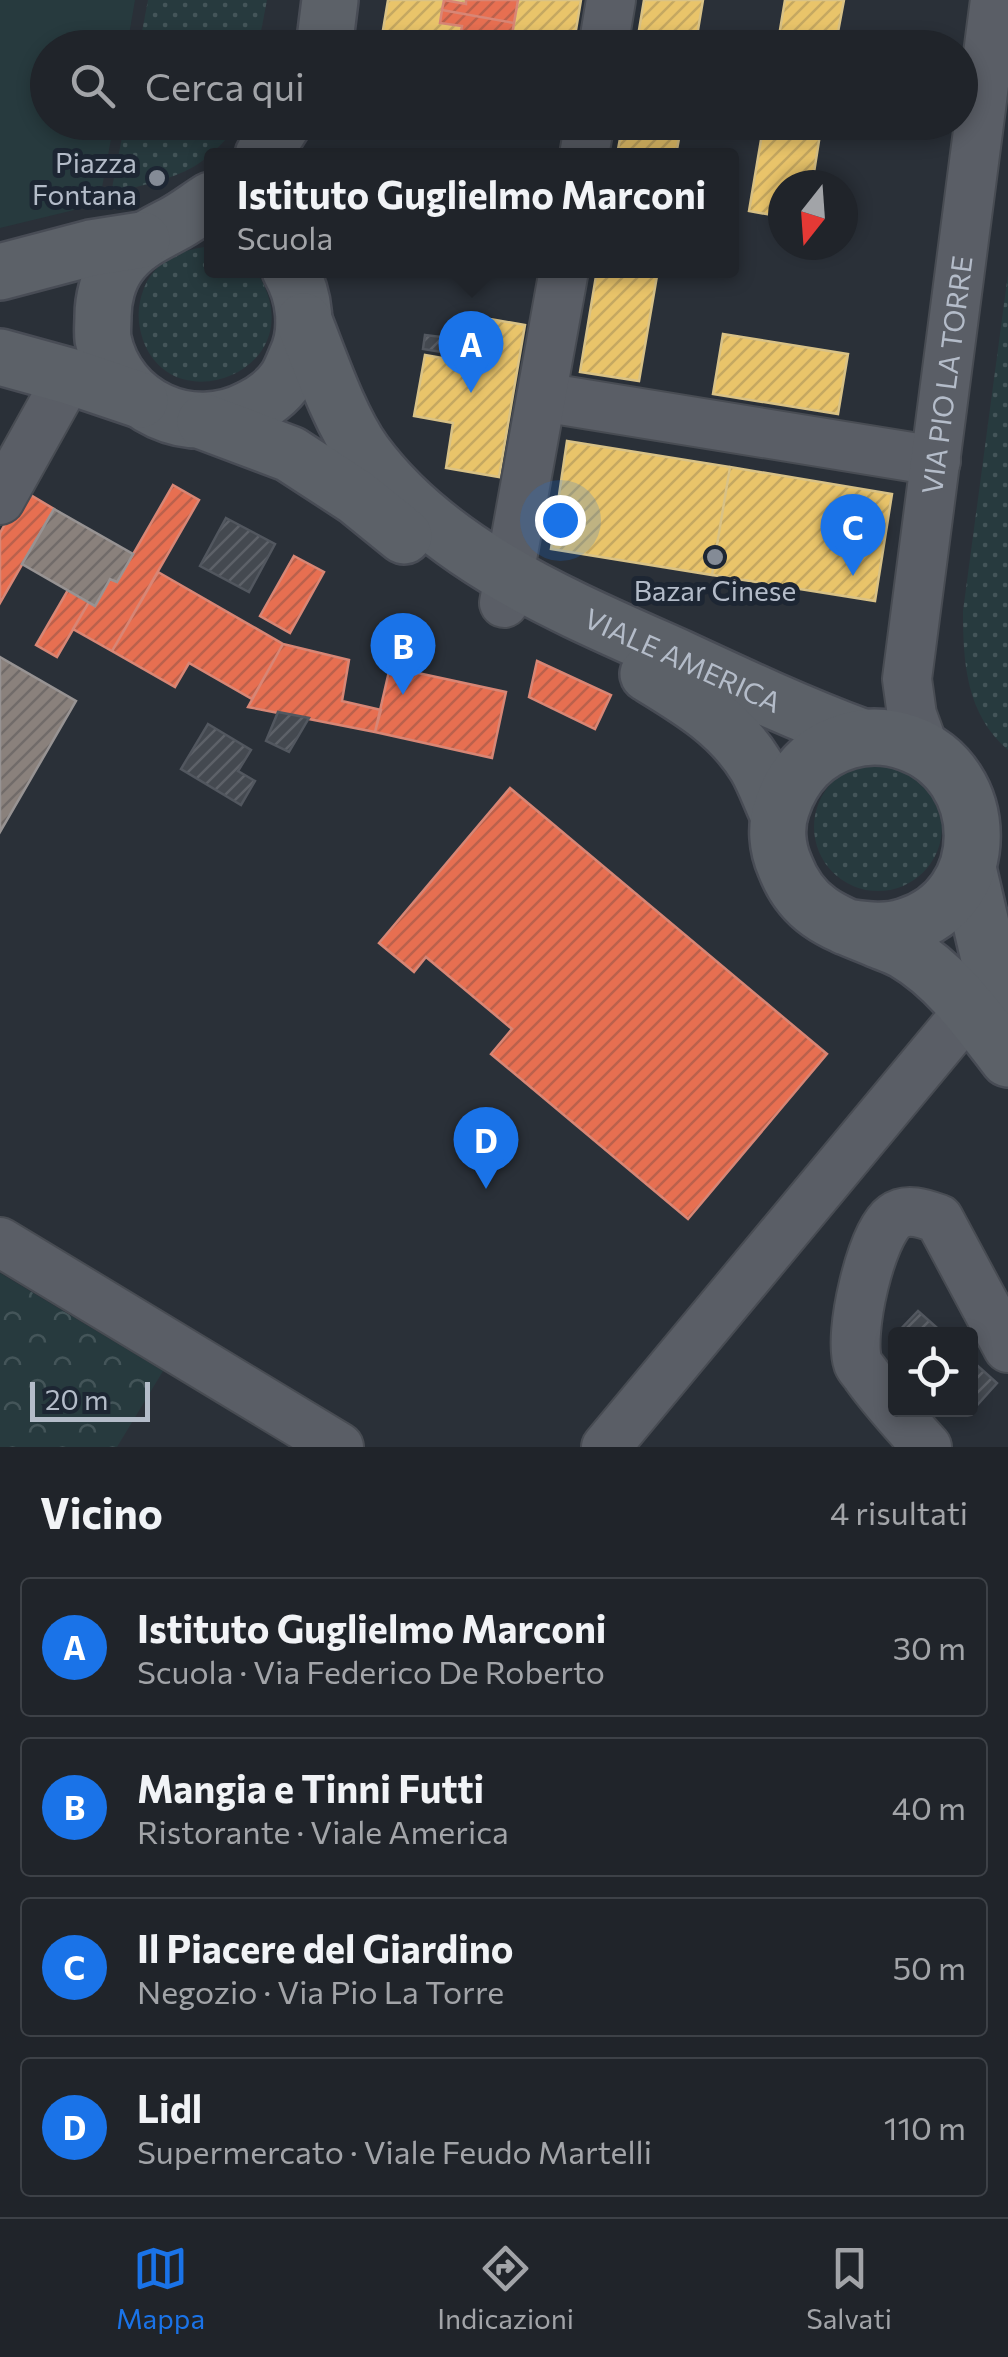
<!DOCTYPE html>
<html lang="it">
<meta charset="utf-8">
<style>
:root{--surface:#20242a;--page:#2d3036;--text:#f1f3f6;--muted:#a2a4a8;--line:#3d4147;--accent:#1a73e8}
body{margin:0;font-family:Commissioner,sans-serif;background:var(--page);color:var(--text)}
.controls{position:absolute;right:30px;bottom:30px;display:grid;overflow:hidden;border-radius:10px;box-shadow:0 5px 15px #0003}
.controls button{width:90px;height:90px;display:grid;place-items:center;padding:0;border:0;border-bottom:2px solid var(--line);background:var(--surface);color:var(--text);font:50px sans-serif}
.compass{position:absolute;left:768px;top:170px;width:90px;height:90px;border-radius:50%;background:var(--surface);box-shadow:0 5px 15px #0003;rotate:197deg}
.scale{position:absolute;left:30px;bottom:25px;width:120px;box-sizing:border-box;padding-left:10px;border:5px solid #b4bcc9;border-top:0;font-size:28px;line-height:35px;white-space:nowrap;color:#b4bcc9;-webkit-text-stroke:8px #1d2633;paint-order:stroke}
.you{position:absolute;left:560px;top:520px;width:35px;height:35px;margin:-25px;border:8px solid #fff;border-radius:50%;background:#1a73e8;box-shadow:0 0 0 15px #1a73e833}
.badge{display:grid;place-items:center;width:65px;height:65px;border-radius:50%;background:var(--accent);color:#fff;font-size:32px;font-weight:700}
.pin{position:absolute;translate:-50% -82px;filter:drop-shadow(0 2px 5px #0008)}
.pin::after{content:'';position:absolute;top:52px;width:35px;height:30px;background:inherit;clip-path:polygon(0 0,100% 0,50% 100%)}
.popup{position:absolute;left:204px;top:148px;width:535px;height:130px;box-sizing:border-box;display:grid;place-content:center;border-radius:10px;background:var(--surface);filter:drop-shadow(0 2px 8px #0005);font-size:32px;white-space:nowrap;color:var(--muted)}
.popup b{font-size:38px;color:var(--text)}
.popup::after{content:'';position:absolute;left:50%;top:100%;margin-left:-20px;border:20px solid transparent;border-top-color:var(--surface)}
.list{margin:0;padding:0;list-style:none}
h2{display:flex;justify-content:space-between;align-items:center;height:130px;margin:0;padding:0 40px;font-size:42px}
h2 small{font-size:32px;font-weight:400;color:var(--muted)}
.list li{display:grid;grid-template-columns:65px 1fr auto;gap:30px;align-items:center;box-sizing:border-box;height:140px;margin:0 20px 20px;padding:0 20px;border:2px solid var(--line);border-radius:10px}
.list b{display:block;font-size:38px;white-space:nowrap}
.list p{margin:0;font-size:32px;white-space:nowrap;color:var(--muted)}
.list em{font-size:32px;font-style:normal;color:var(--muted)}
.icon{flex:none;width:55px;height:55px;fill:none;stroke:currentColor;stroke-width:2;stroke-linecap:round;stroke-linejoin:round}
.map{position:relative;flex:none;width:1008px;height:1447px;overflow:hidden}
.search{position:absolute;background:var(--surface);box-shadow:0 5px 15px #0003;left:30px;right:30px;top:30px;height:110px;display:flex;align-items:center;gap:25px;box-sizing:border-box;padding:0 35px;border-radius:55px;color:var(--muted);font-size:38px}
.sheet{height:770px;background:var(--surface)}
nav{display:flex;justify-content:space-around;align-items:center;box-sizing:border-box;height:140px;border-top:2px solid var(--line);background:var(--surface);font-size:28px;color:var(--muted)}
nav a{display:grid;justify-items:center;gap:5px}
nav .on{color:var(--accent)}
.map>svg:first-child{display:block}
.grass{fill:url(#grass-dots)}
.forest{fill:url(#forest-crowns)}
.pitch{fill:#273a3e}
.homes{fill:url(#homes-hatch);stroke:#d9c286;stroke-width:2.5}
.shops{fill:url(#shops-hatch);stroke:#d88675;stroke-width:2.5}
.industry{fill:url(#industry-hatch);stroke:#979393;stroke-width:2.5}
.building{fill:url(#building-hatch);stroke:#52575f;stroke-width:2.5}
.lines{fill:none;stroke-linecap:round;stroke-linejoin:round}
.minor-casing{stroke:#484c53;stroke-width:52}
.major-casing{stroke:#484c55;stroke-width:60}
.minor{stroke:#5a5e66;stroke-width:48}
.major{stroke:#5c6168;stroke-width:55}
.poi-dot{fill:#848b96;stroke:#1d2633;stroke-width:4}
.labels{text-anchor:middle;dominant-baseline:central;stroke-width:10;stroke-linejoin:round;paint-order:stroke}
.poi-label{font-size:28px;fill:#b4bcc9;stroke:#1d2633;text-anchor:end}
.street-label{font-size:28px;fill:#b4bcc9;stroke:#1d2633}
</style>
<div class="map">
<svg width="1008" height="1447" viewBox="0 0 1008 1447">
<defs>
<pattern id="grass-dots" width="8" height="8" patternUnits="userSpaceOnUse" patternTransform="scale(2.5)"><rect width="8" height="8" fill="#273a3e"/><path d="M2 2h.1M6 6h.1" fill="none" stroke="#445559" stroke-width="1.8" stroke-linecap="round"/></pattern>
<pattern id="forest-crowns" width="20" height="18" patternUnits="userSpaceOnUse" patternTransform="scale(2.5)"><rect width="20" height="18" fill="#273a3e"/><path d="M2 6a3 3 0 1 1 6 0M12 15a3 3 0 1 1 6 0" fill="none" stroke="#445559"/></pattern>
<pattern id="homes-hatch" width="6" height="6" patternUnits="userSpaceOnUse" patternTransform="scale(2.5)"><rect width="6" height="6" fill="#e9c46a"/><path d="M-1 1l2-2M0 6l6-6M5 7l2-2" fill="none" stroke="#c5a861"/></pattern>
<pattern id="shops-hatch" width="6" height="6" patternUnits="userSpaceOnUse" patternTransform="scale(2.5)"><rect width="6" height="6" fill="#e76f51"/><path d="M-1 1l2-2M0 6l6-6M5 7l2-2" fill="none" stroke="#bb614c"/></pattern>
<pattern id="industry-hatch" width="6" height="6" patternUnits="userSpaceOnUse" patternTransform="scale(2.5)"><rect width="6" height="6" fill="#8a817c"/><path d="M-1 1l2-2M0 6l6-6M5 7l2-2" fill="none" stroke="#716b69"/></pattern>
<pattern id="building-hatch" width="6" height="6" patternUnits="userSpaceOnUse" patternTransform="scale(2.5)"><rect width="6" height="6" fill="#444950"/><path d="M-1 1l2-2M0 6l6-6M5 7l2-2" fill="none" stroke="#5d6168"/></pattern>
</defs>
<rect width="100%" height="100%" fill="#2a3038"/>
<!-- grass -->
<path class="grass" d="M148,0H267L258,47H139Z
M125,122H241V123C227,138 213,155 195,166C169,181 139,186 111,193Z
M205,247L211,248V270L256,271C319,367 174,426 143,340C137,322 137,306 144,288C154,262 180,250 205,247Z
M1008,274V750C966,714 963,662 963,611Z
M814 827a64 64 0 1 1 128 0a64 64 0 1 1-128 0Z"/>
<!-- forest -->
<path class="forest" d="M0,1273L163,1371L117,1447H0Z"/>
<!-- pitch -->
<path class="pitch" d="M0,0H135L127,47L48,48V122L114,123L99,204L0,228Z"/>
<!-- homes -->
<path class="homes" d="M388,0H466V4L444,0L440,23L462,26L458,48H380Z
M518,0H581L573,48H510Z
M644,0H703L695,48H636Z
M785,0H844L835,48H777Z
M623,122H682L676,155H617Z
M764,122H822L812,185H783V217L749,211Z
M597,270H658L639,381L580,372Z
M473,316L525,325L499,477L446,468L453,423L414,416L425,355L465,362Z
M723,334L848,354L838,414L713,394Z
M567,441L730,467L712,575L551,549Z
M730,467L892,494L875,601L712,575Z"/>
<!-- shops -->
<path class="shops" d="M444,0L466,4V0H518L514,23L442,10Z
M442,10L514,23L510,48H458L462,26L440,23Z
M173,485L199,500L112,651L73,629L89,602L95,606L110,579L117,582Z
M24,491L54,509L0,603V533Z
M294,556L324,572L290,633L260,616Z
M158,572L283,644L252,699L189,663L175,687L112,651Z
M68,590L89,602L57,657L36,645Z
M283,644L349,660L342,701L381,710L375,732L248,707Z
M537,661L611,695L595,729L529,697Z
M390,667L506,692L492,758L375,732Z
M510,788L827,1054L688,1219L491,1054L512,1029L426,957L414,972L379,943Z"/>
<!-- industry -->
<path class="industry" d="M54,509L133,554L117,582L110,579L95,606L22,564Z
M0,657L76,701L0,832Z"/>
<!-- building -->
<path class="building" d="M425,335L450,338L448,353L423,349Z
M226,518L275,544L249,592L200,566Z
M278,712L309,718L289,752L266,741Z
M208,724L251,750L238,771L255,781L241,805L181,769Z
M918,1311L944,1334H896Z
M970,1359L997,1383L971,1412L969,1410Z"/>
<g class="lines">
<!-- minor casing -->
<g class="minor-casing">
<g id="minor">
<path d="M603,48L611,0"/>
<path d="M584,155L590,122"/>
<path d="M542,397L936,461"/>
<path d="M0,500L69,376"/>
<path d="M504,603L564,270"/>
<path id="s1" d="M924,748L912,715L907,679L995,0"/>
<path d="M0,1242L339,1447"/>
<path d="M606,1447L969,1010"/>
<path d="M927,1447C906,1424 885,1401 867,1376C864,1371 860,1368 858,1363C848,1334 871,1234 894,1217C907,1207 925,1214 939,1219L1008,1348"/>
</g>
</g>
<!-- major casing -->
<g class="major-casing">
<g id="major">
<path d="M324,48L330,0"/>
<path d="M263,155L284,122"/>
<path d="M211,200C198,208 186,218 172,225C151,236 132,245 118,265C108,279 103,299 103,316C103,323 102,332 103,339C117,407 191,440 251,408C264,402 278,391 286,379C290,373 293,365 296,358C309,331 305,296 290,270"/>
<path d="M0,272L91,248L142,240"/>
<path id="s2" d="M304,321C320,361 339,418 364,453C440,556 566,607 680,658C740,686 800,714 862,737"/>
<path d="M0,357L69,376L140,400"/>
<path d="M205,422L290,454L356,497L404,536"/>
<path d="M648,674C689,699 730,723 756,766C765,781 771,800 779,816"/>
<path d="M968,868L988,954L1008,998"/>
<path d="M846,927C867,930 886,933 906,926C995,899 993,773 908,743C888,736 868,735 848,741C814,751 793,774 782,807C775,826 777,848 785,866C802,911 833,922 876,939C885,943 895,946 904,951C947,976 978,1020 1008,1059"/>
</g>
</g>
<!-- minor -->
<use href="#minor" class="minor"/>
<!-- major -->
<use href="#major" class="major"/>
</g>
<!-- markers -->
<g class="poi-dot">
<circle cx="157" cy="178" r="10"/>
<circle cx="715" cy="557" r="10"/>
</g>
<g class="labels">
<!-- poi labels -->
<g class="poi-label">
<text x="137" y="162">Piazza<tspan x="137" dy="32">Fontana</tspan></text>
<text x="715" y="590" text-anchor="middle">Bazar Cinese</text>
</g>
<!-- street labels -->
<g class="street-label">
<text stroke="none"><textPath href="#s1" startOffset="378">VIA PIO LA TORRE</textPath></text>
<text stroke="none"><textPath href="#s2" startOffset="530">VIALE AMERICA</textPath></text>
</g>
</g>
</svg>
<div class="controls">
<button><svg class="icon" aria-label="locate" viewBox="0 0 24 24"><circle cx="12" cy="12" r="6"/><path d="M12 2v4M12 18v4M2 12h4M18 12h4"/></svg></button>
</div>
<svg class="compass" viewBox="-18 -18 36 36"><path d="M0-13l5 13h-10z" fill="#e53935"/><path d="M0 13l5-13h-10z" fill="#a2a4a8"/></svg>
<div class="scale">20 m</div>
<div class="you"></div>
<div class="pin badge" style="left:471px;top:393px">A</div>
<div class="popup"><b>Istituto Guglielmo Marconi</b>Scuola</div>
<div class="pin badge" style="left:403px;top:695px">B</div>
<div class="pin badge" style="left:853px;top:576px">C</div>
<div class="pin badge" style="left:486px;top:1189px">D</div>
<div class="search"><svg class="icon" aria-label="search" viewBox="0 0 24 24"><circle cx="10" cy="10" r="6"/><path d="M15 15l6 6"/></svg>Cerca qui</div>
</div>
<section class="sheet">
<h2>Vicino<small>4 risultati</small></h2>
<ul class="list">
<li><span class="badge">A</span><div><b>Istituto Guglielmo Marconi</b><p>Scuola · Via Federico De Roberto</p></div><em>30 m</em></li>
<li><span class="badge">B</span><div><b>Mangia e Tinni Futti</b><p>Ristorante · Viale America</p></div><em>40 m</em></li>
<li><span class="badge">C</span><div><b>Il Piacere del Giardino</b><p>Negozio · Via Pio La Torre</p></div><em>50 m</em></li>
<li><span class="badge">D</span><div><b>Lidl</b><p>Supermercato · Viale Feudo Martelli</p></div><em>110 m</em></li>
</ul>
</section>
<nav>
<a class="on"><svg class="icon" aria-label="map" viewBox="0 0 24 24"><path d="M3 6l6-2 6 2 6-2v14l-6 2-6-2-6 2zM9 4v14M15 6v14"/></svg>Mappa</a>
<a><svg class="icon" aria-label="directions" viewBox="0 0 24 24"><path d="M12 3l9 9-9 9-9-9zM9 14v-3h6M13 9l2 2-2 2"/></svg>Indicazioni</a>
<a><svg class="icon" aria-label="saved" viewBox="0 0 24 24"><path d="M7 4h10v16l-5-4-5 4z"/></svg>Salvati</a>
</nav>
